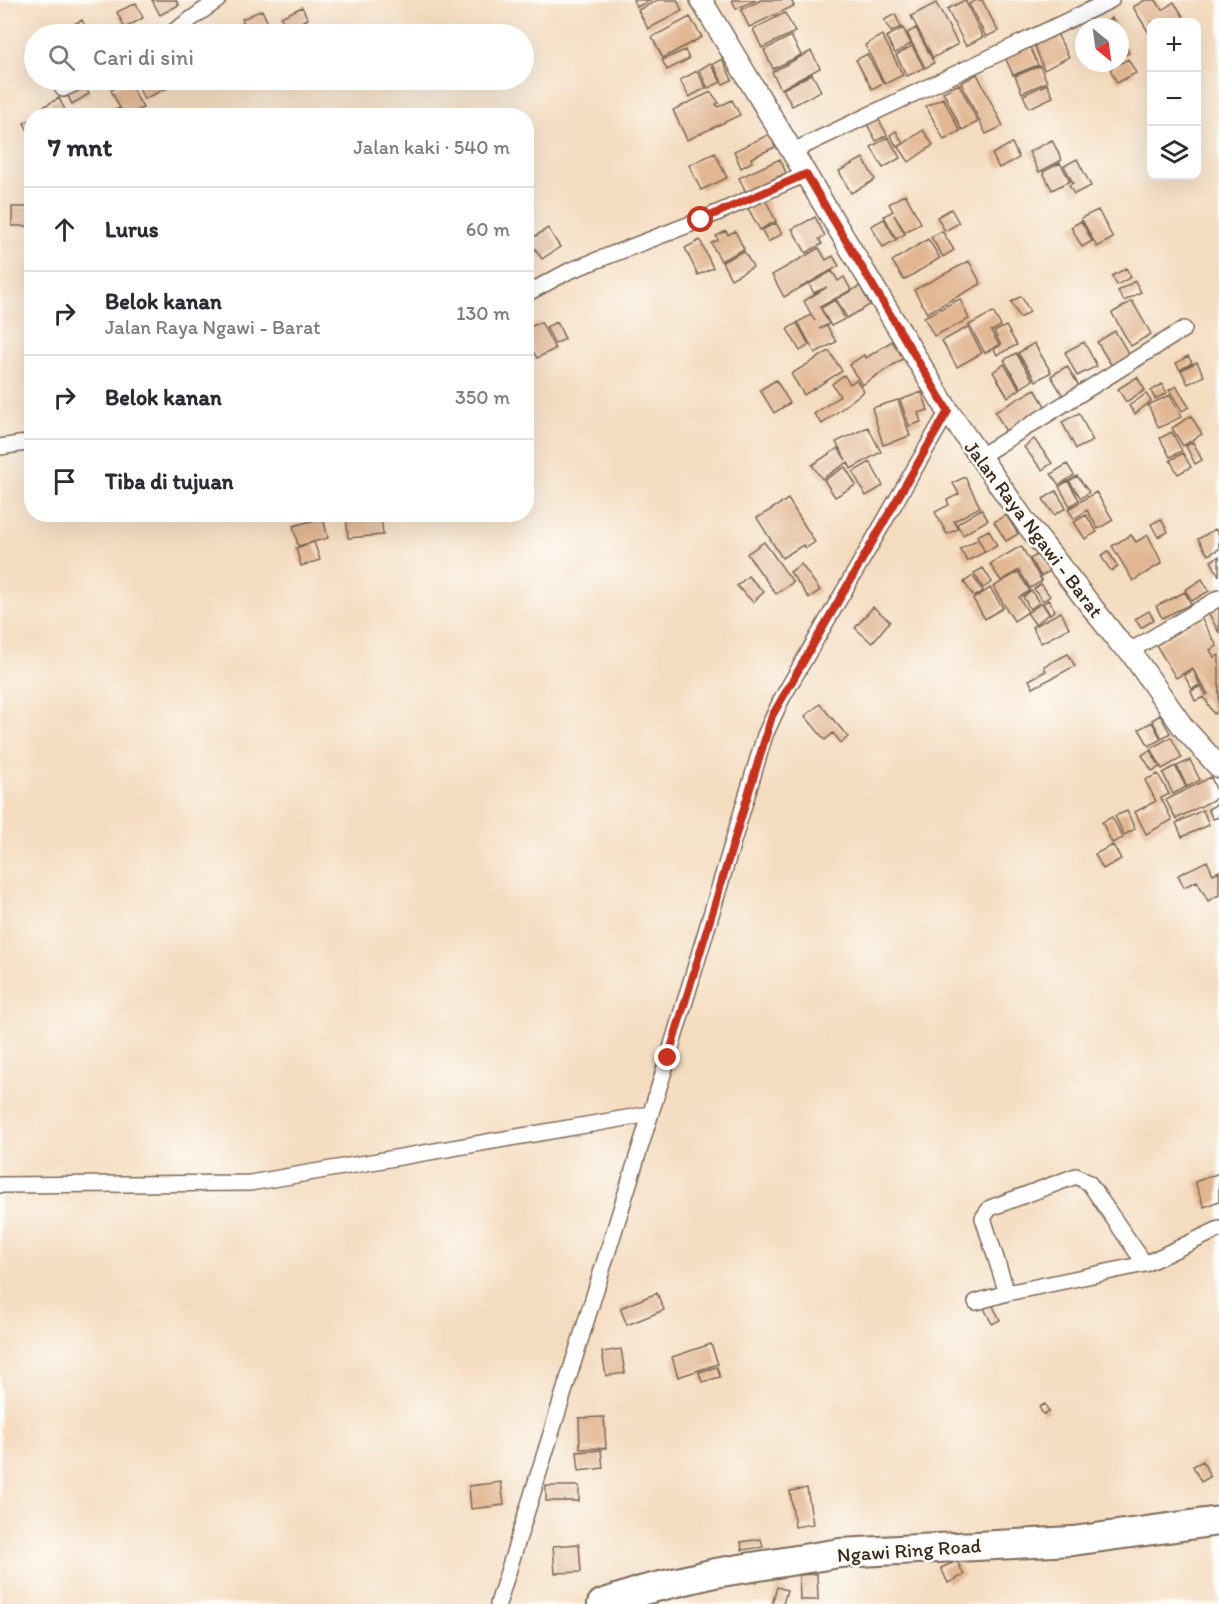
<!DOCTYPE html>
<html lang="id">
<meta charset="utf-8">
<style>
:root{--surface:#fff;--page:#f7f7f7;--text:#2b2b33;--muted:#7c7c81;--line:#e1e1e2}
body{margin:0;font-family:Itim,sans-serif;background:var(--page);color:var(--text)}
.controls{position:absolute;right:18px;top:18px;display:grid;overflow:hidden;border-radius:12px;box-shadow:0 6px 24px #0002}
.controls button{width:54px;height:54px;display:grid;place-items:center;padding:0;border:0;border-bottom:2px solid var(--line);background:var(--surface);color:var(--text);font:30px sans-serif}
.compass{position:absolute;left:1075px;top:18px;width:54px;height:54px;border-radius:50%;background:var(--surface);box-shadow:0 6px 24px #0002;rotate:151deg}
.stop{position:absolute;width:18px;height:18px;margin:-14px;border:4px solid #c8321e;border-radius:50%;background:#fff}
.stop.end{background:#c8321e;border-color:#fff;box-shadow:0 2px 6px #0008}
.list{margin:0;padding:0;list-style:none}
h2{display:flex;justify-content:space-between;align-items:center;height:78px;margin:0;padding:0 24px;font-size:26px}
h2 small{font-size:20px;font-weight:400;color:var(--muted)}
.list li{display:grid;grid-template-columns:39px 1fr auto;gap:18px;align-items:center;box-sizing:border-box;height:84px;padding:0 24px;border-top:2px solid var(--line)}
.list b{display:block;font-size:22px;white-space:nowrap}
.list p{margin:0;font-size:20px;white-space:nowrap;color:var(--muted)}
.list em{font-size:20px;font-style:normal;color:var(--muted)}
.icon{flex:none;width:33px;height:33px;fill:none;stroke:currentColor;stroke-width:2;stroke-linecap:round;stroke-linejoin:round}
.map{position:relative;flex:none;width:1219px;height:1604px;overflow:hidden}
.search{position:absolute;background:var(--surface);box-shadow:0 6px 24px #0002;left:24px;top:24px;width:510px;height:66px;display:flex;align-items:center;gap:15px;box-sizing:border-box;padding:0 21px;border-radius:33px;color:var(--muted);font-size:22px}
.panel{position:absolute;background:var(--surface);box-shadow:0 6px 24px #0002;left:24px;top:108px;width:510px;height:414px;border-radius:24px}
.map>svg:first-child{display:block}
.building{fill:#e1b691}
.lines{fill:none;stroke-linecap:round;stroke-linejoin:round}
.street-casing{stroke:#7c6856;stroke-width:18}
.secondary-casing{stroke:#7c6856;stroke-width:24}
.highway-casing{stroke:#7c6856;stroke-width:32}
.street{stroke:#fff;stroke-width:15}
.secondary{stroke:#fff;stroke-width:21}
.highway{stroke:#fff;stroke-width:28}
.route{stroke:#c8321e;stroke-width:8}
.labels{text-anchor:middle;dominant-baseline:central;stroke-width:5;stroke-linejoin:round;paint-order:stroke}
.street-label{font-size:20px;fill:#3b2a1e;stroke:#fdfcf7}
</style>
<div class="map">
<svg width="1219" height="1604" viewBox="0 0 1219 1604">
<rect width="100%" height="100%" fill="#fdfcf7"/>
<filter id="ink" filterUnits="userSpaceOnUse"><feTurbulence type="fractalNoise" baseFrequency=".0167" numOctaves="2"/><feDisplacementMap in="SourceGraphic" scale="12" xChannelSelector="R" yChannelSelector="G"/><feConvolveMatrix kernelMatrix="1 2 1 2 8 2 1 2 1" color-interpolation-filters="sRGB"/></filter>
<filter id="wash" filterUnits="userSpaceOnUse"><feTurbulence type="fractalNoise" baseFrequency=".008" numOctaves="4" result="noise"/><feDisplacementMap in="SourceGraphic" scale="24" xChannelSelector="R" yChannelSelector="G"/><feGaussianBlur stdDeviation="1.35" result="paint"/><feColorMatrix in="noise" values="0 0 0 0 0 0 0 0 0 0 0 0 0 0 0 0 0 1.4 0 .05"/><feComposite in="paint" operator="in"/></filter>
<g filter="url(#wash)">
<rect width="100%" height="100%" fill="#f4dcbf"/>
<g id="blocks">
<!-- building -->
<path class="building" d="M152,0H176L179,5L160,15Z
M633,0H651L637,7Z
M658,0H677L682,11L648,29L638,10Z
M732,0H756L736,9Z
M761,0H791L794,6L749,27L741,10Z
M965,0L983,37L966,46L947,9Z
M976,0H982L998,31L986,37L969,4Z
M1145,0H1156L1162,10L1174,2L1187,22H1152V38L1133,7Z
M136,3L143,18L125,28L117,12Z
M936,3L958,44L933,58L911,16Z
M302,7L308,19L286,29L281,17Z
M262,10L273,34H249L242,19Z
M785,13L795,32L762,48L753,29Z
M895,14L901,27L891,32L884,20Z
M690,17L702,37L663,58L652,37Z
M1112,18L1117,27H1094Z
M82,20L89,34H51L62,30Z
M306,21L312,34H290L288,29Z
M243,23L248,34H224L223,33Z
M903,28L911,44L895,53L886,37Z
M916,28L934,63L925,68L907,33Z
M1055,30L1069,57L1044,70L1033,41Z
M1120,34L1129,53L1120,57Z
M882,35L903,75L885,84L865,45Z
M791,36L801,55L773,69L764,50Z
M34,43V67L25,48Z
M912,46L924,68L907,76L896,55Z
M1030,47L1038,65L1013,75L1005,57Z
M685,50L689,59L667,70L662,60Z
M811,51L820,68L781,89L772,72Z
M867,54L883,83L872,89L856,60Z
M722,59L732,80L723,84L713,64Z
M1128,59L1136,73L1117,83L1110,69Z
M710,63L721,82L708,88L699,70Z
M1040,66L1047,82L1022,93L1015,76Z
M697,71L706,88L689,97L680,80Z
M812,74L821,91L792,106L783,89Z
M977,74L1003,126L986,134L961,83Z
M135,80H179L180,82L144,99Z
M240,80H260L243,87Z
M82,81L89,94L72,104L65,90Z
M128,81L143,108L124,116L111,90Z
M959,84L978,122L962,130L943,92Z
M1047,84L1053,97L1029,108L1023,95Z
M711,92L719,103L716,104L718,107L732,100L740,115L687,140L673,110Z
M59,98L68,116H38L44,112L41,108Z
M943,98L960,131L944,140L926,106Z
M119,108L123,116H104Z
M878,118L887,135L876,141L867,124Z
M32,119V138L24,123Z
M923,130L933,145L909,162L899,147Z
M896,131L903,144L897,147L890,135Z
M770,134L775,147L751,158L752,162L741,168L734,151Z
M888,137L900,158L883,168L871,147Z
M1052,140L1062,160L1039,172L1029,152Z
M1012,143L1019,158L999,168L992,154Z
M715,153L727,178L701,190L689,165Z
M863,158L875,180L851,193L839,171Z
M780,159L786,173L746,192L739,178Z
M1077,159L1091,186L1074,194L1069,185L1073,183L1064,166Z
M1060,163L1070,181L1052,190L1043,172Z
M905,194L921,223L905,232L894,215L905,234L896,239L884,216L893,211L889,204Z
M765,199L776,221L760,230L748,208Z
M12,207H32V226H12Z
M951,209L959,223L945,231L937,217Z
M1098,210L1113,238L1097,247L1081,218Z
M815,217L825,236L819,239L822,244L806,253L792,229Z
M884,219L896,240L883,247L871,226Z
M1081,221L1092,241L1082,247L1071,227Z
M776,223L782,234L768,242L762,230Z
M548,228L560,247L542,259L529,240Z
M726,231L728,235L735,231L744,249L721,261L711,243L718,240L716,236Z
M942,231L954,250L943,257L931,237Z
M928,239L940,258L904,280L892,261Z
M700,240L713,268L698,275L685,248Z
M819,248L826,260L833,256L839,266L784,297L772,275Z
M744,251L753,267L731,279L722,262Z
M969,261L981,284L927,313L914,290Z
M1126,268L1131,277L1117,285L1112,276Z
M832,271L838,281L844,277L851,290L820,307L829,324L819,329L827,326L836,342L815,353L798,322L811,315L815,321L804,301L827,287L814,293L809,284Z
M1135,281L1141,292L1124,301L1118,291Z
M860,286L870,305L847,318L836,299Z
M1021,296L1030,312L1020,318L1011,302Z
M960,299L969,319L934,336L924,317Z
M835,300L845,319L831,326L821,308Z
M1132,301L1151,334L1131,346L1112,313Z
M993,312L1001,326L991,331L999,345L985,353L969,325Z
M541,322L555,349L537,358L526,338V329Z
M557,322L565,339L555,344L546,327Z
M797,323L809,345L800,351L787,329Z
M1006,326L1017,345L997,355L994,349L1001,345L994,332Z
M968,327L982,353L957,367L942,341Z
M1115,331L1130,356L1112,366L1097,342Z
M892,341L904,358L862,385L849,365L864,355L866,358Z
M1084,342L1097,366L1077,376L1065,352Z
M1034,343L1051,372L1036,381L1018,353Z
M829,351L842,371L804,395L791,374Z
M1016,353L1033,380L1021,388L1004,360Z
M1188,356L1192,363L1180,370L1176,363Z
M1197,362L1204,376L1188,384L1181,370Z
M1004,364L1020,389L1008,397L993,372Z
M1067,366L1079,386L1063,396L1051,376Z
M844,375L850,384L856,380L864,391L822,424L814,414L840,396L832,384Z
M1137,377L1145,390L1126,402L1118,389Z
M776,380L790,403L774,413L760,390Z
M1162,384L1167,393L1155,399L1151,391Z
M1176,386L1189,407L1182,411L1169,390Z
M1035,389L1048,411L1008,435L995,412Z
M922,392L928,410L918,413L921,422L909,426L900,400Z
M1146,394L1151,401L1135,414L1129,406Z
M1170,395L1181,417L1159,428L1148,405Z
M898,400L910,436L883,445L872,408Z
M1079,413L1093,441L1076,449L1062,422Z
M1191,416L1202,434L1183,446L1172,428Z
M868,427L881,452L851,469L848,462L822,479L812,465L838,448L846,460L836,442Z
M1172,432L1182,451L1170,457L1160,438Z
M1034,439L1052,463L1042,470L1024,447Z
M1193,442L1202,460L1195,464L1186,446Z
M1183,453L1191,467L1178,474L1170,460Z
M870,462L883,486L866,496L853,472Z
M1067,464L1074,475L1059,485L1051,474Z
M845,467L856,485L835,497L824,480Z
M1077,476L1089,492L1081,498L1069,481Z
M965,477L980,507L954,521L958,529L947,534L935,512L949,505L947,500L959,494L953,483Z
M1068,481L1079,500L1070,506L1059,487Z
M1056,491L1066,508L1054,515L1043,499Z
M1096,492L1113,520L1098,529L1087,510L1074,519L1068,509Z
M788,499L815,542L806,548L803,545L782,558L757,518Z
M981,509L988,520L963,535L957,524Z
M346,514H381L383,535L348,538Z
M1006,515L1018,534L1006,541L994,522Z
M1086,515L1097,532L1085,539L1074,522Z
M323,518L328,538L298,546L293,526Z
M1161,519L1168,532L1158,537L1151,524Z
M1215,529L1219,535V549L1208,555L1198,539Z
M989,530L997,546L985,552L977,536Z
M1131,535L1136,542L1148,535L1162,563L1133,581L1112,546Z
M978,539L985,552L967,561L960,549Z
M314,542L320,560L301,566L296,548Z
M764,542L793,582L776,594L747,554Z
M1021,546L1042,581L1030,588L1019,570L1001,581L990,564Z
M1108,551L1118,567L1111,571L1101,556Z
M1040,553L1050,571L1041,576L1030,559Z
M1219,556V576L1211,561Z
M801,564L820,590L809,598L790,572Z
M983,568L992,582L983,588L974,573Z
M1018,572L1030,591L1019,597L1028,612L1014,621L993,587Z
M748,576L764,592L753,602L737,586Z
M973,576L983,591L974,597L964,582Z
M1202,579L1209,591L1192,601L1185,590Z
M1041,584L1050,596L1043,601L1034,589Z
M990,588L1003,608L985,619L973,599Z
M1032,591L1039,603L1030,609L1023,597Z
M1185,592L1191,604L1162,618L1156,606Z
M1048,600L1055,610L1050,614L1043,604Z
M1042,603L1049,614L1035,624L1027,613Z
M1219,604V633L1207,610Z
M873,607L890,621L872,643L855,628Z
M1149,611L1154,620L1141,628L1135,619Z
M1061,612L1069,628L1041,643L1032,627Z
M1201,618L1217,646L1210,650L1214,657L1219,655V711L1214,714L1204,697L1195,701L1191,691L1201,686L1206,695L1208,694L1192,668L1176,678L1156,645Z
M1068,654L1075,666L1033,688L1029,680L1046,671L1044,666Z
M1193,670L1200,685L1192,689L1184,675Z
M820,704L848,737L841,743L833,733L825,740L805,716Z
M1160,715L1170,733L1162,738L1152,720Z
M1152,722L1161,739L1149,746L1139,729Z
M1171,737L1182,758L1162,769L1151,748Z
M1150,750L1160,767L1152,771L1142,755Z
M1190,760L1200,780L1187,787L1177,766Z
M1175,766L1186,787L1173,794L1163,773Z
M1158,774L1169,794L1161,798L1172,820L1146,834L1135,812L1156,801L1145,780Z
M1211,777L1219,797L1176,819L1166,800Z
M1219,803V817L1213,819L1208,809Z
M1203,810L1209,825L1182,837L1176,823Z
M1127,811L1135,829L1124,835L1115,816Z
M1112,817L1123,838L1112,843L1102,822Z
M1113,845L1121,859L1103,869L1095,854Z
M1207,861L1213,874L1219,871V895L1208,901L1197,881L1184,887L1178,875Z
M1219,1173V1201L1204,1207L1195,1182Z
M657,1293L664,1310L627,1325L620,1308Z
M990,1300L1000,1320L992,1324L982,1304Z
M711,1344L718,1364L678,1377L672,1357Z
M621,1349L625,1373L606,1376L602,1352Z
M717,1367L720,1377L702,1382L699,1372Z
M1045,1404L1049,1412L1043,1414L1039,1407Z
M604,1417L606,1448L580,1449L579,1418Z
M601,1450L603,1468L579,1471L577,1452Z
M1203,1461L1210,1477L1201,1482L1193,1466Z
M501,1482L504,1505L471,1509L469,1486Z
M546,1486H579V1501H546Z
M807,1488L813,1524L795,1527L790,1491Z
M761,1539L763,1547L742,1550L741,1542Z
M579,1544L581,1572L555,1573L553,1546Z
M957,1561L964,1575L948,1583L941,1568Z
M817,1574L818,1600H800L799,1575Z
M777,1587L787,1590L783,1604H772Z"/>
</g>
</g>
<g filter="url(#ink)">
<use href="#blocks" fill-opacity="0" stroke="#7c6856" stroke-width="1.5"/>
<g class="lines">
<!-- street casing -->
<g class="street-casing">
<path id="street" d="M170,34L218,0
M63,89L82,80
M791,152L1111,0
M526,294L569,271L701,220L806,174
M0,447L32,442
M979,457L1184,329
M1130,651L1219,598
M0,1185L250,1183L650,1114
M1007,1293L983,1218L990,1208L1076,1176L1089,1183L1145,1264
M976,1302L1007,1293L1145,1264L1219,1229
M498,1604L668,1058L765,735L781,700L948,411"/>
</g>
<!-- secondary casing -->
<g class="secondary-casing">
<path id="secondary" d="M701,0L948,411L1026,523L1120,643L1130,651L1183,727L1219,767"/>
</g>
<!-- highway casing -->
<g class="highway-casing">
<path id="highway" d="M602,1604L644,1590L715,1573L840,1553L1073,1541L1219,1521"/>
</g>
<!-- street -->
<use href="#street" class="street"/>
<!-- secondary -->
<use href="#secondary" class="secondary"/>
<!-- highway -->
<use href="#highway" class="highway"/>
</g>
</g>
<g class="lines" filter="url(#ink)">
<!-- route -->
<path class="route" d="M668,1058L772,716L948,411L806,174L701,220"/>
</g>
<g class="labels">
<!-- street labels -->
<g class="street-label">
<text transform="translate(1034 529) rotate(53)">Jalan Raya Ngawi - Barat</text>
<text transform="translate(909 1550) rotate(-4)">Ngawi Ring Road</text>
</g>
</g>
</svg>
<div class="controls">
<button>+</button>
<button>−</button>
<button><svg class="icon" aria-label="layers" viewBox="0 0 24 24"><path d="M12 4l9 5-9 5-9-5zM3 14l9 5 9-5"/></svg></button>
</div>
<svg class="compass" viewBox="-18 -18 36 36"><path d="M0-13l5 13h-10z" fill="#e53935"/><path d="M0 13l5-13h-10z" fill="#7c7c81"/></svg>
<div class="stop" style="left:701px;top:220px"></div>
<div class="stop end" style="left:668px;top:1058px"></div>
<div class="search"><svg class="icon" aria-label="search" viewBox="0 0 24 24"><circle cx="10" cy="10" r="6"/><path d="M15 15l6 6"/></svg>Cari di sini</div>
<section class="panel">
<h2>7 mnt<small>Jalan kaki · 540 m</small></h2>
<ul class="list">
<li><svg class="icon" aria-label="ahead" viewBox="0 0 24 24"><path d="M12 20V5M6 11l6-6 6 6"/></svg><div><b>Lurus</b></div><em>60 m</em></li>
<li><svg class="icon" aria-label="right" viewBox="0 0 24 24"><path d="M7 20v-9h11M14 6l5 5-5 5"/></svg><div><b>Belok kanan</b><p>Jalan Raya Ngawi - Barat</p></div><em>130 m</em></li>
<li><svg class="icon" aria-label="right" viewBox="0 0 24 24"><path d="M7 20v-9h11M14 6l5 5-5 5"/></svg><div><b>Belok kanan</b></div><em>350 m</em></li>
<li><svg class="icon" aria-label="arrive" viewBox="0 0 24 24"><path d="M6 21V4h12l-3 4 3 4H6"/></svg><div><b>Tiba di tujuan</b></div></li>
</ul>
</section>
</div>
